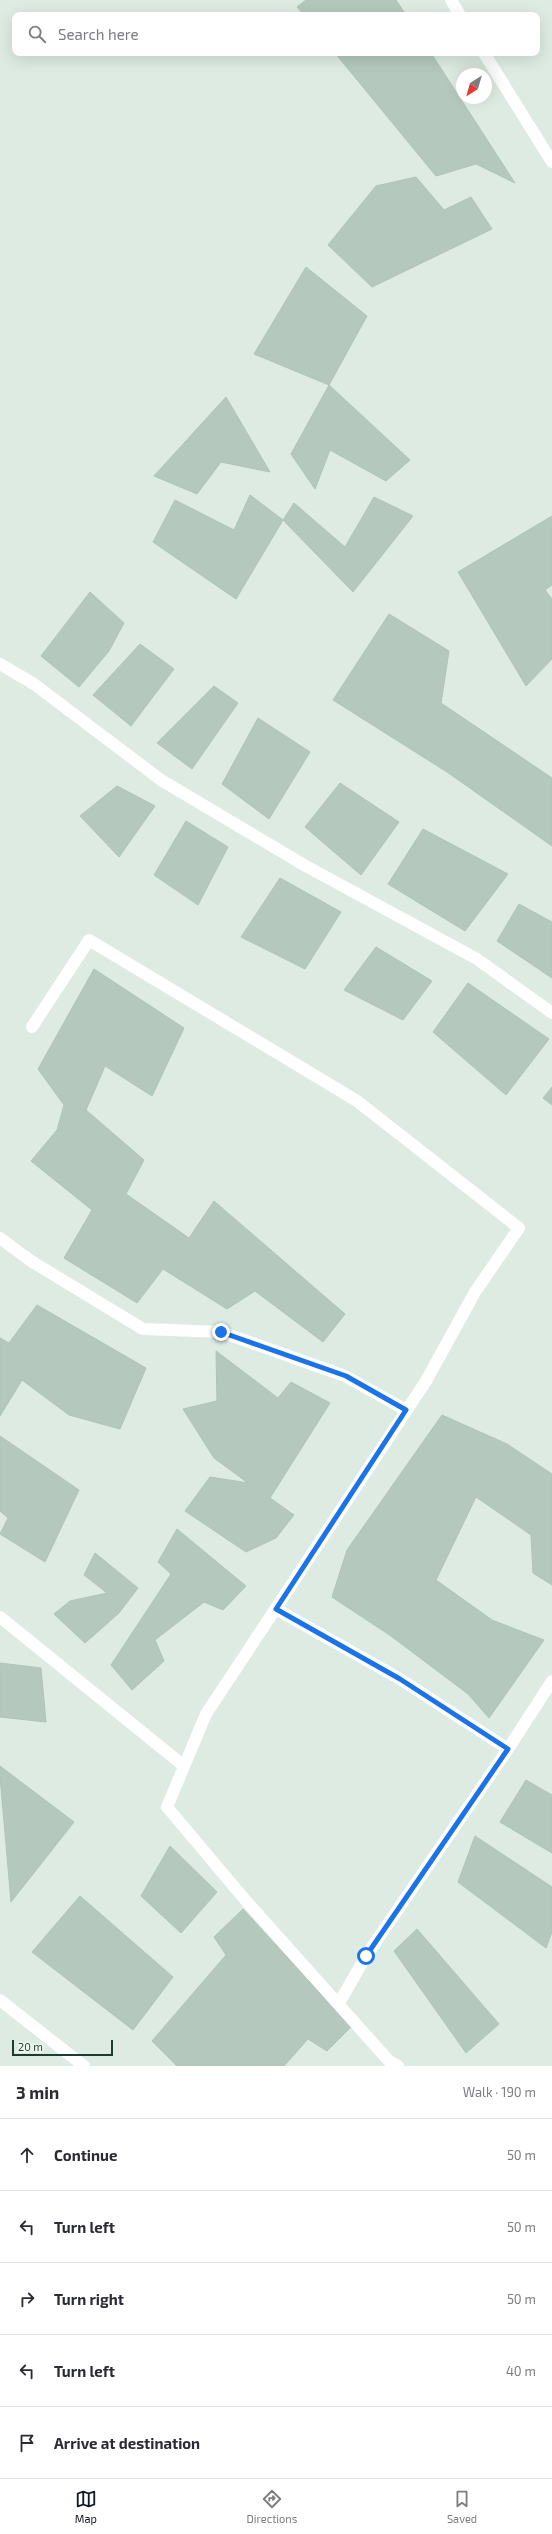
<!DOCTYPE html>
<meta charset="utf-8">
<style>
:root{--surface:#fff;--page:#f7f7f7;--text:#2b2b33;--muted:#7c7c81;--line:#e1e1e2;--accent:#111827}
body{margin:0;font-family:"Exo 2",sans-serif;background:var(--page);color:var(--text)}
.compass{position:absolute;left:456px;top:68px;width:36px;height:36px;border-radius:50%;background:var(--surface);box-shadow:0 4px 16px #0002;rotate:217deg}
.scale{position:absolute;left:12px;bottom:10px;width:101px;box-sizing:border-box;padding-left:4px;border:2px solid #1d3b2e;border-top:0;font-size:11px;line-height:14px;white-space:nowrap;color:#1d3b2e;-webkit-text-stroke:3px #edf7f0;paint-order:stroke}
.stop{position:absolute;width:12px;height:12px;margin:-9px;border:3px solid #1a73e8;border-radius:50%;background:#fff}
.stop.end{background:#1a73e8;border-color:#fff;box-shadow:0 1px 4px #0008}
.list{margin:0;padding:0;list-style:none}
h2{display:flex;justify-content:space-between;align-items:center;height:52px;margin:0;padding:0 16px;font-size:17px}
h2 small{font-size:13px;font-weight:400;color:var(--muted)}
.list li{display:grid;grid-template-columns:26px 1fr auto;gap:12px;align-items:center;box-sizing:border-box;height:72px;padding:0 16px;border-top:1px solid var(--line)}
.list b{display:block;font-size:15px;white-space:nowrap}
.list em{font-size:13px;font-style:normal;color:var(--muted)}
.icon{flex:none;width:22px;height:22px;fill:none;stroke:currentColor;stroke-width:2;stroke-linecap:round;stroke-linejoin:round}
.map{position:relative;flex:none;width:552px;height:2066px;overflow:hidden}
.search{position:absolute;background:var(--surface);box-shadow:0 4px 16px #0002;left:12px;right:12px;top:12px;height:44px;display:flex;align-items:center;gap:10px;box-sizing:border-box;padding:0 14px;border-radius:8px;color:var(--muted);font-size:15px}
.sheet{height:412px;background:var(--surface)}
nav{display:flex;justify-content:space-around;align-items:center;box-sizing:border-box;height:56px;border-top:1px solid var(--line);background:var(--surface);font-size:11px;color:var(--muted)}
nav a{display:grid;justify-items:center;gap:2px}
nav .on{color:var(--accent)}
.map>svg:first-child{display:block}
.building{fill:#b5c8bd;stroke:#afc4b8}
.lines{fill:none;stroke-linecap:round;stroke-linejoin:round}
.minor{stroke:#fff;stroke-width:12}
.tertiary{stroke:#fff;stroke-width:12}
.route{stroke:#1a73e8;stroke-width:5}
</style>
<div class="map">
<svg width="552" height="2066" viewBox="0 0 552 2066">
<rect width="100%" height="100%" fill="#ddebe2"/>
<!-- building -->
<path class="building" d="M306,0H396L406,15H304L297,7Z
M335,53H431L515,183L476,164L436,176Z
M416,177L444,210L471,197L492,229L372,287L328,245L376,186Z
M306,267L367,316L329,385L254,354Z
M329,385L410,460L386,481L330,450L315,489L291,454Z
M226,397L270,472L221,462L197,494L154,476Z
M250,495L283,520L236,599L153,542L175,500L234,530Z
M374,497L413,516L353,592L283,520L294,503L345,547Z
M552,516V585L545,590L552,599V659L526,686L458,572Z
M90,592L124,623L109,651L79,687L41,656Z
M389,614L449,651L441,703L552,778V846L447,772L333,700Z
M140,644L174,669L131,726L93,695Z
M214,686L238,703L192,769L157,743Z
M258,718L310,752L269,819L222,784Z
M340,783L399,822L361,875L305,827Z
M117,786L155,806L119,857L80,816Z
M186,821L228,847L198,905L154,875Z
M423,829L508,874L465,931L388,884Z
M280,878L341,912L305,969L241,937Z
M519,904L552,922V978L497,941Z
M376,947L432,981L403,1020L344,990Z
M94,969L184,1028L152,1096L105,1066L86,1110L144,1160L126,1194L189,1238L214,1201L345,1314L323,1342L255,1291L227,1309L163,1269L137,1303L64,1258L92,1210L31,1161L57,1130L64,1105L38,1069Z
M468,983L549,1039L506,1095L433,1032Z
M552,1087V1105L543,1098Z
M37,1305L146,1368L120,1429L69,1415L22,1380L0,1416V1338L9,1343Z
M216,1351L278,1398L291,1382L330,1403L270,1498L294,1515L276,1538L246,1552L185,1511L210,1477L248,1483L214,1458L183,1409L217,1401Z
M442,1415L507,1444L552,1474V1585L533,1573L531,1535L476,1497L436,1580L492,1620L544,1640L489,1718L468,1694L391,1636L332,1597L347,1550Z
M0,1436L79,1490L45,1562L0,1534L8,1518L0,1511Z
M177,1529L246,1586L223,1610L204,1602L155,1640L164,1661L132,1690L111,1665L171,1574L158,1562Z
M95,1553L138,1588L119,1613L85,1643L54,1614L70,1601L107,1593L84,1575Z
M0,1663L41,1668L46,1722L0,1717Z
M0,1766L74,1822L11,1902L0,1776Z
M526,1780L552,1795V1853L500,1822Z
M475,1836L552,1887V1932L546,1948L458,1882Z
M170,1846L217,1892L181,1933L141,1896Z
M80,1896L173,1977L133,2030L32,1952Z
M243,1909L351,2027L327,2051L308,2039L284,2066H177L152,2041L226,1955L214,1937Z
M417,1929L499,2024L466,2053L394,1951Z"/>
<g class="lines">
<!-- minor -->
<path class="minor" d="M0,664L34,684L161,780L304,865L477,959L552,1013
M32,1027L89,940L357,1101L519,1228L475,1292L426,1381L206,1714L167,1807L247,1902L389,2061L398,2066
M0,1238L31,1261L143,1329L221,1332L345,1376L406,1410
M276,1609L400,1679L508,1749L552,1681
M0,1617L184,1766
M0,2000L84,2066
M339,2003L366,1956L508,1749"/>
<!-- tertiary -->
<path class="tertiary" d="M451,0L460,15
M484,53L552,162"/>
</g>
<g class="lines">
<!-- route -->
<path class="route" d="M221,1332L346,1376L406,1410L276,1609L400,1679L508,1749L366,1956"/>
</g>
</svg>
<svg class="compass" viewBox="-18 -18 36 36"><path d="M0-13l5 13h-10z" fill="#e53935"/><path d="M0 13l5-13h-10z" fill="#7c7c81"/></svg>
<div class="scale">20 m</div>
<div class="stop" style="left:366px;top:1956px"></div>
<div class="stop end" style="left:221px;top:1332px"></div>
<div class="search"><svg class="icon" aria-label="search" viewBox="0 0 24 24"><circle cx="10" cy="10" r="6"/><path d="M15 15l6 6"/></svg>Search here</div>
</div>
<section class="sheet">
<h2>3 min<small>Walk · 190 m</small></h2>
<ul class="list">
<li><svg class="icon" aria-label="ahead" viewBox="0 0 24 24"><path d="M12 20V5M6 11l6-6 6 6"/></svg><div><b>Continue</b></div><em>50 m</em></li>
<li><svg class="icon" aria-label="left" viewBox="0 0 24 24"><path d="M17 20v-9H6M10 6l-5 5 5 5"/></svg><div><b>Turn left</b></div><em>50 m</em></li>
<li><svg class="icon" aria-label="right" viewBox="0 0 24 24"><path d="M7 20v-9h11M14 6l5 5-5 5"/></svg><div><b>Turn right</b></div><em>50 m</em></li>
<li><svg class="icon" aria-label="left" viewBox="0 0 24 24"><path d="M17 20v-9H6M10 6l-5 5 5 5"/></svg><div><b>Turn left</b></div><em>40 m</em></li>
<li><svg class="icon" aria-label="arrive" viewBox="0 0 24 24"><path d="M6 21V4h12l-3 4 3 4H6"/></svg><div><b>Arrive at destination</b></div></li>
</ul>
</section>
<nav>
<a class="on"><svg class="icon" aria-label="map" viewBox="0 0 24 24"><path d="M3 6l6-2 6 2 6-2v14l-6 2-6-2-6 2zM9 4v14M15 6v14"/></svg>Map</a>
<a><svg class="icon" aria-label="directions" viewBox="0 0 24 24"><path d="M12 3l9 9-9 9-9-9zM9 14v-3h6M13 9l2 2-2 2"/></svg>Directions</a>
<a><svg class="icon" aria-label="saved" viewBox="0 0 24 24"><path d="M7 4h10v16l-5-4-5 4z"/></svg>Saved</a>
</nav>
